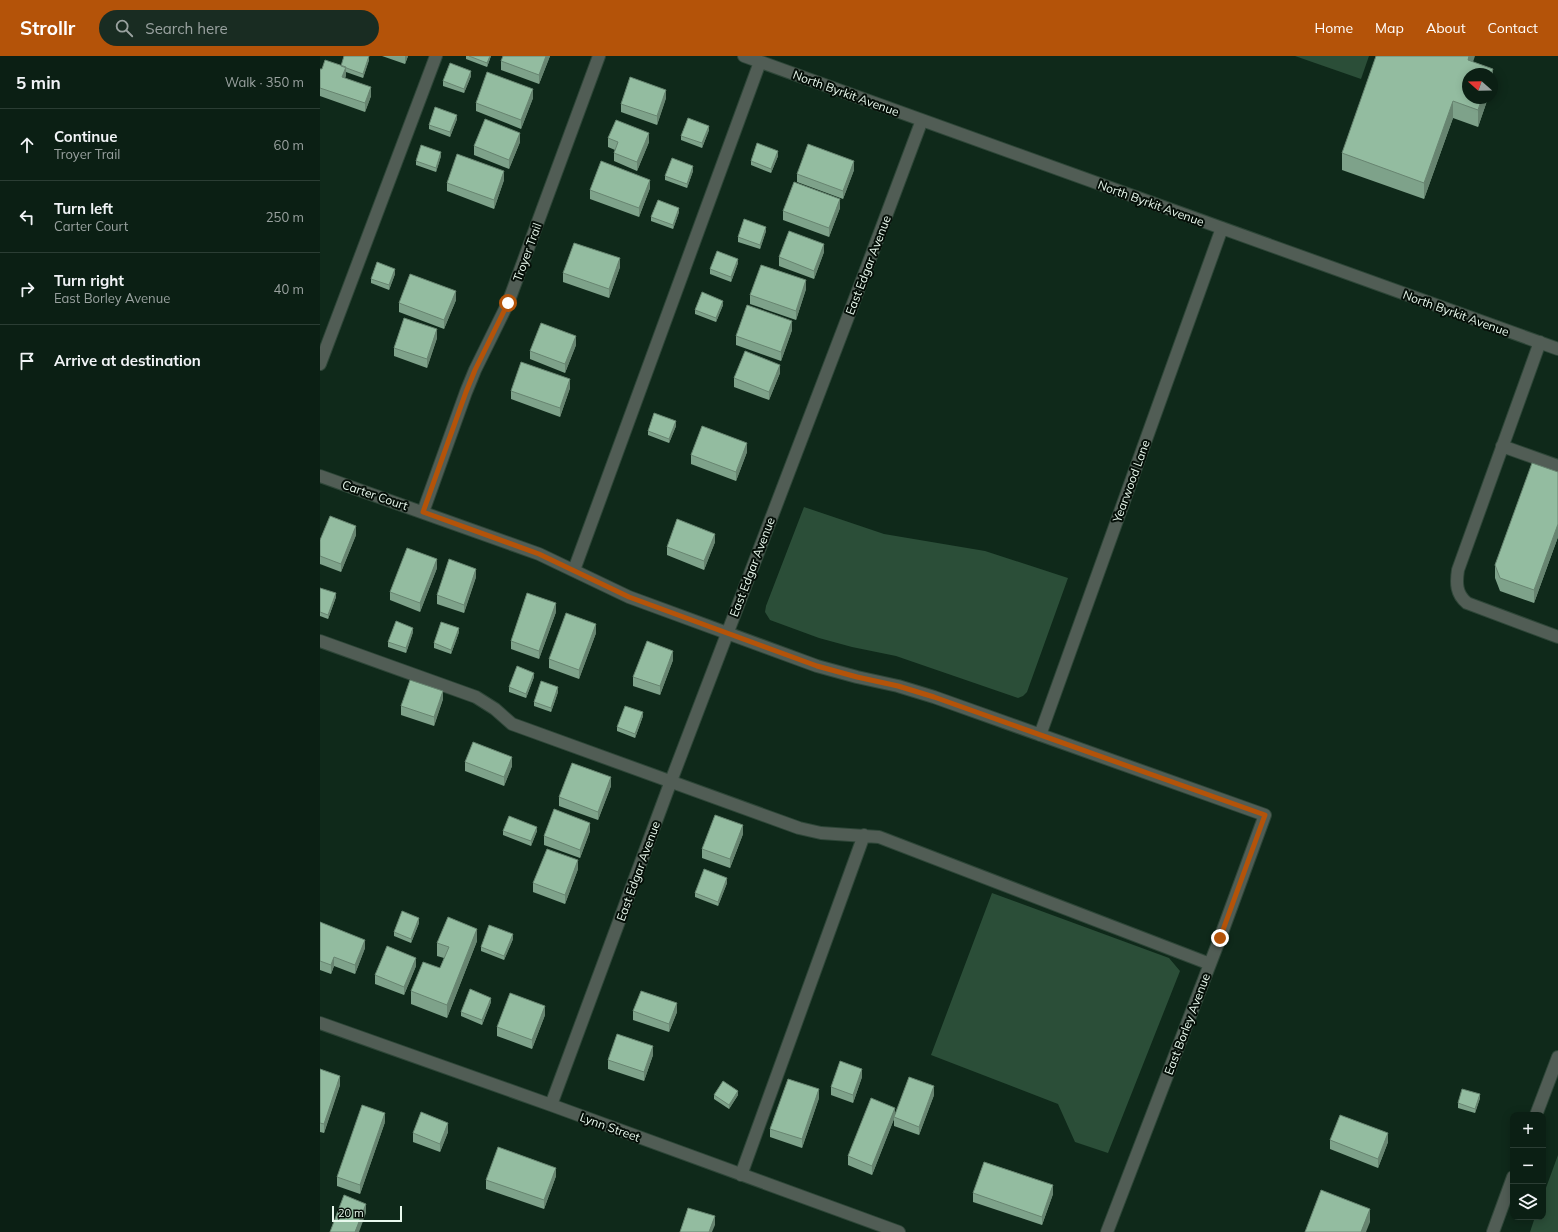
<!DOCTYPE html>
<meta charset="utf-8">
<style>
:root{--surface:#0b1f14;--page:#192c22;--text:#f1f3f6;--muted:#9aa2a0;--line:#2b3d34;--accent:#b45309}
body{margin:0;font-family:Mulish,sans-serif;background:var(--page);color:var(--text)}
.controls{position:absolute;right:12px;bottom:12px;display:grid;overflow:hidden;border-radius:8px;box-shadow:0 2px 10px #0003}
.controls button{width:36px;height:36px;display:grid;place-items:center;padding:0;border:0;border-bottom:1px solid var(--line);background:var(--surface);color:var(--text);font:20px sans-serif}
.compass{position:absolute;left:1142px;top:12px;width:36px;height:36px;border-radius:50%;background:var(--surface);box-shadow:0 2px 10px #0003;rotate:290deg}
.scale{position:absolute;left:12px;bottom:10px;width:70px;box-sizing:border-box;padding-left:4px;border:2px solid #e9f9ee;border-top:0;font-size:11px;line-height:14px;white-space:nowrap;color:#e9f9ee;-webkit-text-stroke:3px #050f08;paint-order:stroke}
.stop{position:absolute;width:12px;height:12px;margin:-9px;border:3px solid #b45309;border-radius:50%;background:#fff}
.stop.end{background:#b45309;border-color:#fff;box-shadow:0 1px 4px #0008}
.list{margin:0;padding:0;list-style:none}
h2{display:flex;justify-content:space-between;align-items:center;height:52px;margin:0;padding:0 16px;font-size:17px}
h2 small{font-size:13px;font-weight:400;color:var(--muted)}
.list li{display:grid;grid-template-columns:26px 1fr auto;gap:12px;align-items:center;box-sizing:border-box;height:72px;padding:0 16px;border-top:1px solid var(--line)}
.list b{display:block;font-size:15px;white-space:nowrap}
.list p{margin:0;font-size:13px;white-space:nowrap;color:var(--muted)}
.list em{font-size:13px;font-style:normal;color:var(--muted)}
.icon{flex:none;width:22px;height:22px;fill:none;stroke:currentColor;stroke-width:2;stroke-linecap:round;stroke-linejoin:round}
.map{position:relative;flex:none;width:1238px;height:1176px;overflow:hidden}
header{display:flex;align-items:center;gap:24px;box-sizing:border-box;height:56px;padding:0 20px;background:var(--accent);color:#fff}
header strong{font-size:19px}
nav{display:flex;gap:22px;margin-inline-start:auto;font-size:14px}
.search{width:280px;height:36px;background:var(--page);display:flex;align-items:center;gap:10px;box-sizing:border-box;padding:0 14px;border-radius:22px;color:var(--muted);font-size:15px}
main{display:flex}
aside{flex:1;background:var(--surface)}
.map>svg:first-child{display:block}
.green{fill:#2b4e38}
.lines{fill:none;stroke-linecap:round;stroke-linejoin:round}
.minor-casing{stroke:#2e4638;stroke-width:14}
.minor{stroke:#515d55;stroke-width:12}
.wall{fill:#7ea28a}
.shaded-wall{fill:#678470}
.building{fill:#93bca0;stroke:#678470}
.route{stroke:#b45309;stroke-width:5}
.labels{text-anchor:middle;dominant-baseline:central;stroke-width:4;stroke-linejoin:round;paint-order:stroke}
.street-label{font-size:12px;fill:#e9f9ee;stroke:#050f08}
</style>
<header>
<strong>Strollr</strong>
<div class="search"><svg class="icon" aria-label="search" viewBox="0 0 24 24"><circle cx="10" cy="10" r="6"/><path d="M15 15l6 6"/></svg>Search here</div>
<nav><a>Home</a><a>Map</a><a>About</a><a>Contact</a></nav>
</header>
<main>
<aside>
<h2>5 min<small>Walk · 350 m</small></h2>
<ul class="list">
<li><svg class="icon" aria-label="ahead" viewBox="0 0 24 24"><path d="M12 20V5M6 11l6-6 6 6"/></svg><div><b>Continue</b><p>Troyer Trail</p></div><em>60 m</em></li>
<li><svg class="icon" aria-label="left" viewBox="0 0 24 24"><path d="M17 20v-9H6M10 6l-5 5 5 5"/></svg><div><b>Turn left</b><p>Carter Court</p></div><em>250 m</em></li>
<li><svg class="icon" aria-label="right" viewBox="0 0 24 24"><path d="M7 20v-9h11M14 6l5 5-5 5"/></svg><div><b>Turn right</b><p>East Borley Avenue</p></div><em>40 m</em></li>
<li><svg class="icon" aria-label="arrive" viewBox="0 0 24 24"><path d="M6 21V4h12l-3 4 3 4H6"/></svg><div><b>Arrive at destination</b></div></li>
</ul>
</aside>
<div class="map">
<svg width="1238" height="1176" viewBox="0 0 1238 1176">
<rect width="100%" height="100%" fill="#0f291a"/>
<!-- green -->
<path class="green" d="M975,0H1049L1041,23Z
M484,451L564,478L665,495L748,522L707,636L703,640L698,642L576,600L532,591L499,582L450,564L445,556L446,550Z
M672,837L849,902L860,915L788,1097L755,1086L738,1048L611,999Z
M1238,1099V1176H1210L1215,1161H1223V1140Z"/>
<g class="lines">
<!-- minor casing -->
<g class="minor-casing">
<path id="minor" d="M424,0L1238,293
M1220,286L1138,514C1136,527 1136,538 1147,547L1238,581
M0,308L116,0
M1182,390L1238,410
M0,420L219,498L309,541L497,610L537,621L578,630L614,641L945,759L900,882L787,1176
M103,456L146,336L155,314L188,247L279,0
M254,514L440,6
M0,585L156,641L175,653L192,668L479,772L501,777L559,781L890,908
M720,679L902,172
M0,967L231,1049L579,1176
M231,1049L351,725L547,211L602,64
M1216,1059L1238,1001
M421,1119L544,779
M1173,1176L1193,1121"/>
</g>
<!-- minor -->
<use href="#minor" class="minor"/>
</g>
<!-- wall -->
<path class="wall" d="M62,0H88L85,8Z
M146,0H171L167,11L146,3Z
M230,0L219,28L181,14V5Z
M49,4L43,22L26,16L25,22L51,40L45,56L0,40V13H2Z
M1153,6L1173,30L1148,42H1168L1158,71L1133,62L1104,143L1022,114V97Z
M151,20L144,37L123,30V25Z
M213,42L201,73L156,55V47Z
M346,42L337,69L301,56V48Z
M137,63L130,81L109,73V69Z
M389,74L382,92L361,84V80Z
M288,82L329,86L317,115L294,105V97L295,94L288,91Z
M200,86L189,113L154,99V90Z
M121,100L116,116L96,109V105Z
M458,100L451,117L431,109V105Z
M534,114L523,143L477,126V118Z
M373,115L367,132L345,124V120Z
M184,124L174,153L127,135V127Z
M330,132L319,161L270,143V134Z
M520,152L509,181L463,164V155Z
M359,156L353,173L331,165V161Z
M446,175L440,193L418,186V181Z
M504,196L494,223L459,210V201Z
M418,207L411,226L390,218V213Z
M300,211L289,242L243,226V217Z
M75,218L69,234L51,227V223Z
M486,233L476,264L430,248V239Z
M136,244L124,273L79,256V247Z
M403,249L396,266L375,258V254Z
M472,274L461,305L416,289V280Z
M117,282L107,312L74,300V292Z
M256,289L245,317L210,303V295Z
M460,317L449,344L414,331V322Z
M250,332L240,361L191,343V335Z
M356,370L349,387L328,379V375Z
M427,396L416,425L371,408V399Z
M1238,416V481L1214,547L1180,535L1175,522V509Z
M36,479L21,516L0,508V484Z
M395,486L384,514L347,499V491Z
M117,512L100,556L70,544V536Z
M156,521L144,557L117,548V539Z
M0,532L16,541L8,563L0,560Z
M236,556L219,603L191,593V585Z
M93,576L86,597L68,591V586Z
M139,576L131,598L114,592V587Z
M276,577L259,623L229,612V603Z
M353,604L340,639L313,630V621Z
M214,621L206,642L189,636V631Z
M238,636L231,656L214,650V646Z
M123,643L114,670L81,659V650Z
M323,660L315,682L297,675V671Z
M145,706L192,710L184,730L145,715Z
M291,730L278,764L239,750V741Z
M183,775H217L211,790L183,779Z
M270,775L260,802L224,789V780Z
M423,778L410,812L382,802V793Z
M258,813L245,848L213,836V827Z
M407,827L398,850L375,841V837Z
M0,866L45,892L35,918L14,910L11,918L0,914Z
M99,867L91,887L74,880V876Z
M193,883L184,904L161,895V891Z
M157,885L127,962L91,948V935L120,912L124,902L117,900V887Z
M96,910L84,939L55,928V919Z
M171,946L162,969L141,960V956Z
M313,955L357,956L349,976L313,964Z
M225,959L212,993L177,980V971Z
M333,999L324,1025L288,1013V1004Z
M0,1013L20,1029L4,1077L0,1076Z
M542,1021L533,1047L511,1039V1031Z
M394,1039H418L409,1053L394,1043Z
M614,1039L599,1079L574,1070V1063L552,1119L528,1109V1100L575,1059Z
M499,1042L482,1092L450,1081V1073Z
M1160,1042L1155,1057L1138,1052V1047Z
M65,1066L40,1138L17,1130V1121Z
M128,1076L120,1096L93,1086V1077Z
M1010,1084L1068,1086L1058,1112L1010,1093Z
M236,1120L224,1153L166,1133V1124Z
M653,1137L733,1138L722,1169L653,1146Z"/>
<!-- shaded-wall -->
<path class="shaded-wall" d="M49,0V4L43,22V18Z
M85,0H88L85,8Z
M170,0H171L167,11V7Z
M226,0H230L219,28V19Z
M1149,0H1155L1149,18L1148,4Z
M26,11V20L22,30V21Z
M1173,13V30L1172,31V18H1171Z
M151,15V20L144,37V33Z
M51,31V40L45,56V47Z
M213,33V42L201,73V64Z
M346,34V42L337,69V60Z
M1162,42H1168L1158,71V54Z
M1133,45V62L1104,143V127Z
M137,59V63L130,81V76Z
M389,70V74L382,92V87Z
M200,77V86L189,113V104Z
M329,77V86L317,115V106Z
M458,95V100L451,117V113Z
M121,96V100L116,116V112Z
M534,105V114L523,143V135Z
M373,110V115L367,132V128Z
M184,115V124L174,153V144Z
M330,124V132L319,161V152Z
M520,143V152L509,181V172Z
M359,152V156L353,173V169Z
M446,171V175L440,193V189Z
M504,188V196L494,223V215Z
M300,202V211L289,242V233Z
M418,203V207L411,226V221Z
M75,213V218L69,234V229Z
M486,224V233L476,264V255Z
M136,235V244L124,273V264Z
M403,245V249L396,266V262Z
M472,265V274L461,305V296Z
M117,273V282L107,312V303Z
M256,280V289L245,317V308Z
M460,309V317L449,344V336Z
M250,323V332L240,361V352Z
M356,365V370L349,387V383Z
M427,387V396L416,425V416Z
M1238,468V481L1214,547V534Z
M36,470V479L21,516V508Z
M395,478V486L384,514V505Z
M117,503V512L100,556V547Z
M156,513V521L144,557V549Z
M16,537V541L8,563V559Z
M236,547V556L219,603V595Z
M276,568V577L259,623V614Z
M93,572V576L86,597V592Z
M139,572V576L131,598V594Z
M353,595V604L340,639V630Z
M214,617V621L206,642V638Z
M238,631V636L231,656V652Z
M123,635V643L114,670V661Z
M323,656V660L315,682V678Z
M192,701V710L184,730V721Z
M291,721V730L278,764V756Z
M270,767V775L260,802V794Z
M423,769V778L410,812V803Z
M217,771V775L211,790V785Z
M258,804V813L245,848V839Z
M407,822V827L398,850V846Z
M99,862V867L91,887V883Z
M157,873V885L127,962V949Z
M193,878V883L184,904V900Z
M45,884V892L35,918V909Z
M14,901V910L11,918V909Z
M96,902V910L84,939V931Z
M171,942V946L162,969V964Z
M357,947V956L349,976V968Z
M225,950V959L212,993V984Z
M333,990V999L324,1025V1016Z
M542,1013V1021L533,1047V1039Z
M20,1020V1029L4,1077V1068Z
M614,1030V1039L599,1079V1071Z
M499,1033V1042L482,1092V1083Z
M418,1035V1039L409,1053V1049Z
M1160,1038V1042L1155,1057V1053Z
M575,1052V1060L574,1061V1063L552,1119V1110Z
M65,1057V1066L40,1138V1129Z
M128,1067V1076L120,1096V1088Z
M1068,1077V1086L1058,1112V1103Z
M236,1112V1120L224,1153V1144Z
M733,1129V1138L722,1169V1161Z
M46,1148V1157L39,1176H35Z
M1050,1153V1166L1046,1176H1041Z
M395,1160V1169L392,1176H389Z"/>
<!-- building -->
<path class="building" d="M24,0H49L43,18L21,10Z
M149,0H170L167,7Z
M183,0H226L219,19L181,5Z
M1056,0H1149L1148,4L1173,13L1171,18H1148V42H1162L1158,54L1133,45L1104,127L1022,97Z
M5,4L26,11L22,21L51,31L45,47L0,32V13H2Z
M130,7L151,15L144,33L123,25Z
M167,16L213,33L201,64L156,47Z
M310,21L346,34L337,60L301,48Z
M115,51L137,59L130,76L109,69Z
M368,62L389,70L382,87L361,80Z
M165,63L200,77L189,104L154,90Z
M296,64L329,77L317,106L294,97L298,86L288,82Z
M437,87L458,95L451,113L431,105Z
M488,88L534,105L523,135L477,118Z
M101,89L121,96L116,112L96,105Z
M137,98L184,115L174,144L127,127Z
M352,102L373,110L367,128L345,120Z
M281,105L330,124L319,152L270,134Z
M474,126L520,143L509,172L463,155Z
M338,144L359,152L353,169L331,161Z
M424,163L446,171L440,189L418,181Z
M469,175L504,188L494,215L459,201Z
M254,187L300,202L289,233L243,217Z
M397,195L418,203L411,221L390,213Z
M57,206L75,213L69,229L51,223Z
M441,209L486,224L476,255L430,239Z
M90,218L136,235L124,264L79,247Z
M382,236L403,245L396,262L375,254Z
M427,249L472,265L461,296L416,280Z
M84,262L117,273L107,303L74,292Z
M221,267L256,280L245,308L210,295Z
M425,295L460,309L449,336L414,322Z
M201,306L250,323L240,352L191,335Z
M334,357L356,365L349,383L328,375Z
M382,370L427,387L416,416L371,399Z
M1212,407L1238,416V468L1214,534L1180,522L1175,509Z
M10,460L36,470L21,508L0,500V484Z
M357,463L395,478L384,505L347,491Z
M87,492L117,503L100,547L70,536Z
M129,503L156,513L144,549L117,539Z
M0,532L16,537L8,559L0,556Z
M207,537L236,547L219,595L191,585Z
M246,557L276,568L259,614L229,603Z
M76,565L93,572L86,592L68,586Z
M121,566L139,572L131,594L114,587Z
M327,585L353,595L340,630L313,621Z
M197,610L214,617L206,638L189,631Z
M90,624L123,635L114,661L81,650Z
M221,625L238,631L231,652L214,646Z
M305,650L323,656L315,678L297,671Z
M153,686L192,701L184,721L145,706Z
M252,707L291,721L278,756L239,741Z
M234,753L270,767L260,794L224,780Z
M395,759L423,769L410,803L382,793Z
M189,760L217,771L211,785L183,775Z
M227,793L258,804L245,839L213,827Z
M384,813L407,822L398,846L375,837Z
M82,855L99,862L91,883L74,876Z
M128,861L157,873L127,949L91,935L103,906L120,912L129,891L117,887Z
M0,866L45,884L35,909L14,901L11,909L0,905Z
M169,869L193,878L184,900L161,891Z
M67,890L96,902L84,931L55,919Z
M150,933L171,942L162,964L141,956Z
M321,935L357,947L349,968L313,955Z
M190,937L225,950L212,984L177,971Z
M297,978L333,990L324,1016L288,1004Z
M520,1005L542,1013L533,1039L511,1031Z
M0,1013L20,1020L4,1068L0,1067Z
M589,1021L614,1030L599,1071L574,1061Z
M468,1023L499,1033L482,1083L450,1073Z
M403,1025L418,1035L409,1049L394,1039Z
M1142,1033L1160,1038L1155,1053L1138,1047Z
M551,1042L575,1052L552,1110L528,1100Z
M42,1049L65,1057L40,1129L17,1121Z
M101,1056L128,1067L120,1088L93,1077Z
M1020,1059L1068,1077L1058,1103L1010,1084Z
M178,1091L236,1112L224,1144L166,1124Z
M664,1106L733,1129L722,1161L653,1137Z
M1001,1134L1050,1153L1041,1176H985Z
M24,1139L46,1148L35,1176H10Z
M368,1152L395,1160L389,1176H360Z"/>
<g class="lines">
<!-- route -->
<path class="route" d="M188,247L155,314L146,336L103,456L219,498L309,541L497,610L537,621L578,630L614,641L945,759L900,882"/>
</g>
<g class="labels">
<!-- street labels -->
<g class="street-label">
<text transform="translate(526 37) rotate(20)">North Byrkit Avenue</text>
<text transform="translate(831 147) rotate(20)">North Byrkit Avenue</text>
<text transform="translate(207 196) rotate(-70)">Troyer Trail</text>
<text transform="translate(548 209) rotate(-69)">East Edgar Avenue</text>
<text transform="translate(1136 257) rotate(20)">North Byrkit Avenue</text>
<text transform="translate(811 425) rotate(-70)">Yearwood Lane</text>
<text transform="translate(55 439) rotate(19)">Carter Court</text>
<text transform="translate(432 511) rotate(-69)">East Edgar Avenue</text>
<text transform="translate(318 815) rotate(-70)">East Edgar Avenue</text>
<text transform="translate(867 968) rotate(-69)">East Borley Avenue</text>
<text transform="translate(290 1071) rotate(20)">Lynn Street</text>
</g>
</g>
</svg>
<div class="controls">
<button>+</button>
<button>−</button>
<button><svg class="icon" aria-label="layers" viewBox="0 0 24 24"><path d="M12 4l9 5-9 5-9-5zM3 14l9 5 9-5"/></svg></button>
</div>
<svg class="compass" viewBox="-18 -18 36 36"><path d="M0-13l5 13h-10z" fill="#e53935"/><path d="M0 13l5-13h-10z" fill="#9aa2a0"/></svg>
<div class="scale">20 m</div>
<div class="stop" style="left:188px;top:247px"></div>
<div class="stop end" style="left:900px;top:882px"></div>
</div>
</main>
